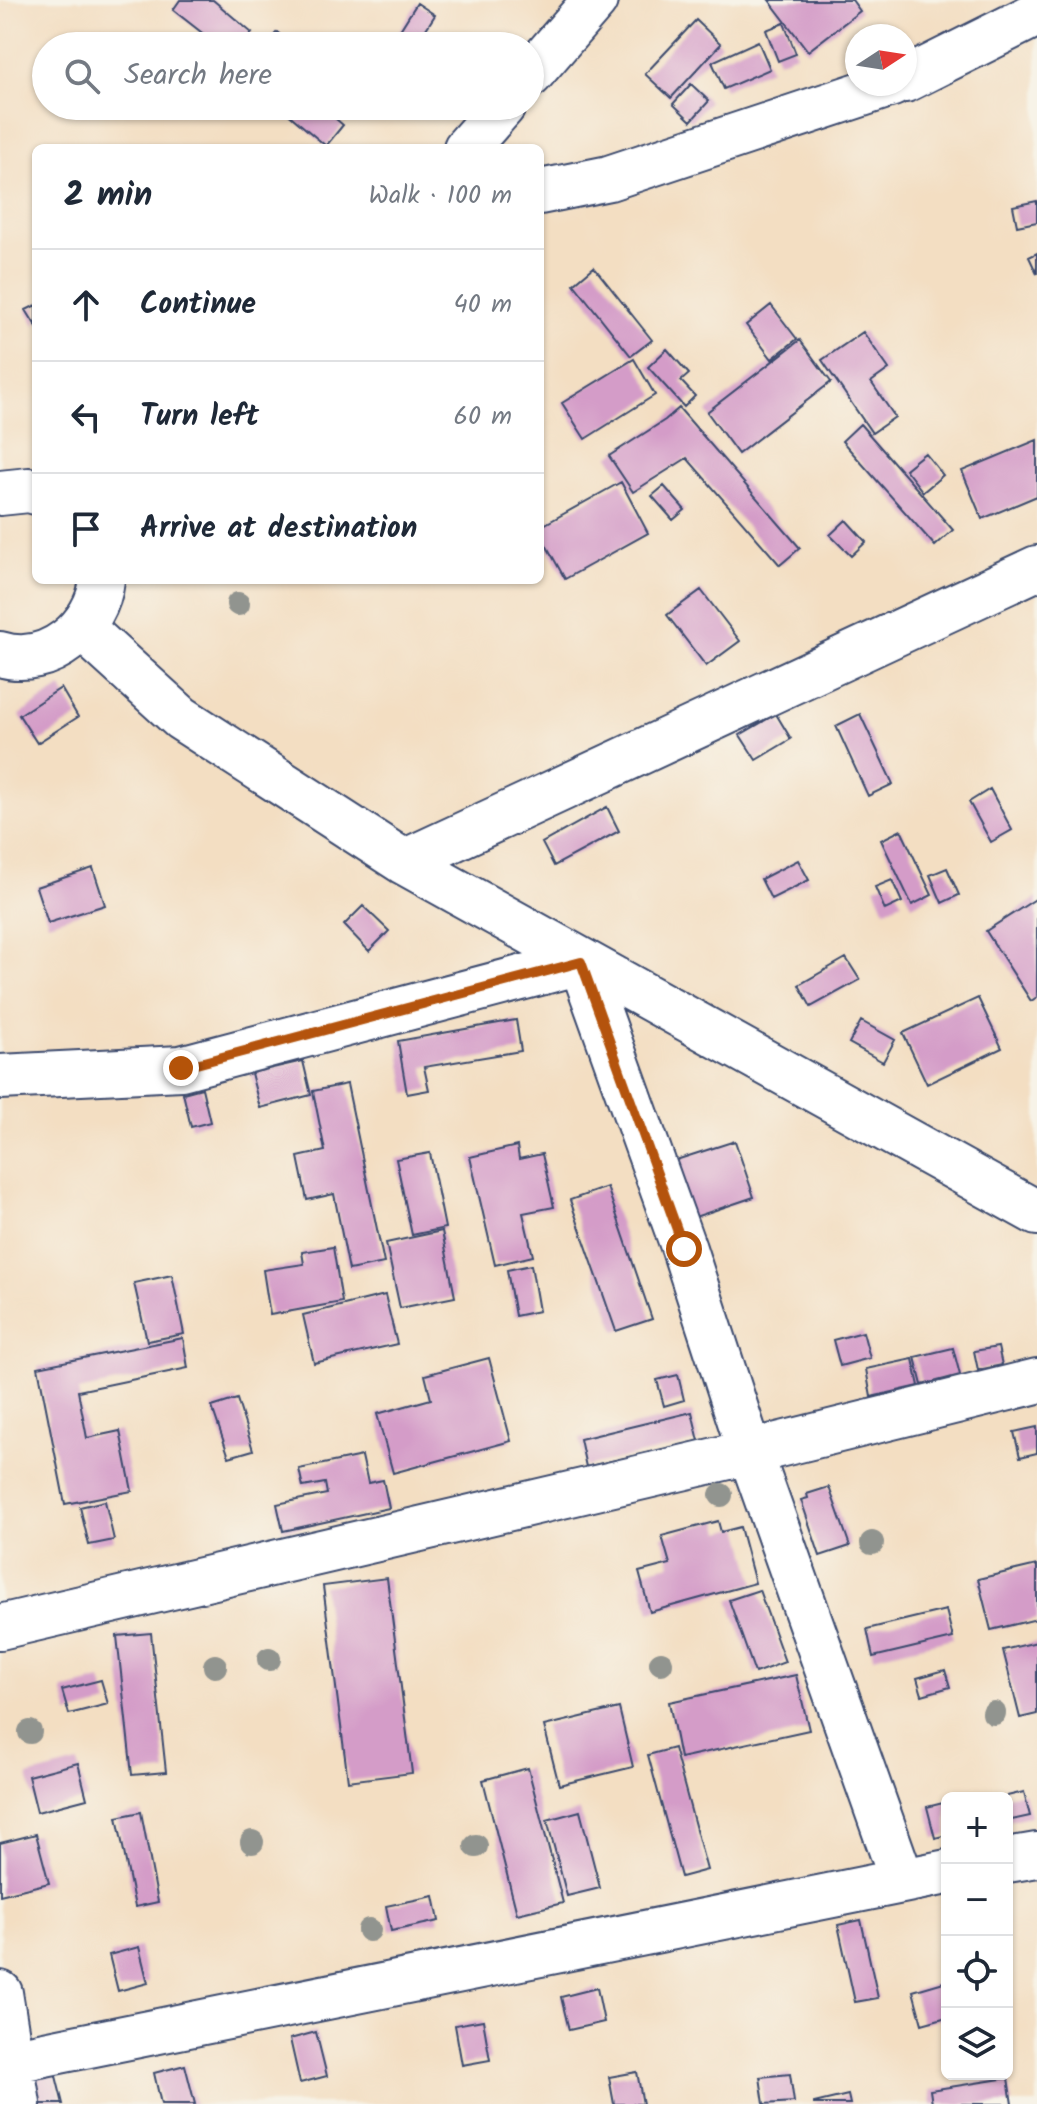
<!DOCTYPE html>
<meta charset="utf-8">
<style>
:root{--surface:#fff;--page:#f6f6f7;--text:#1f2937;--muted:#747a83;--line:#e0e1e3}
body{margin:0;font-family:Kalam,sans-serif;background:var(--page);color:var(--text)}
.controls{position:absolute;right:24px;bottom:24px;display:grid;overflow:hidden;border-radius:12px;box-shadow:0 2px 6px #0004}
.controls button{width:72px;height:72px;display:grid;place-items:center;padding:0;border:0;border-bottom:2px solid var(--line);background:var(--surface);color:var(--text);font:40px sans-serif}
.compass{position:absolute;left:845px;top:24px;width:72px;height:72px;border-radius:50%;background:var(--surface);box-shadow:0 2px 6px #0004;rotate:78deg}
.stop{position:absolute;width:24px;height:24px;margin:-18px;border:6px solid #b45309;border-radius:50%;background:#fff}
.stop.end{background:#b45309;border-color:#fff;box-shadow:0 2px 8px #0008}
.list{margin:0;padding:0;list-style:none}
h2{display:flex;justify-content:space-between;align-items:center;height:104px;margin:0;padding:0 32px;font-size:34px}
h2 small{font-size:26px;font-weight:400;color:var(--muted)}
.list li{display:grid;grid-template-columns:52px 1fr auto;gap:24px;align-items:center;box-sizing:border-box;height:112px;padding:0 32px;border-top:2px solid var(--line)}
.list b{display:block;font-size:30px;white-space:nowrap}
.list em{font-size:26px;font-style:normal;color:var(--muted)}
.icon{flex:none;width:44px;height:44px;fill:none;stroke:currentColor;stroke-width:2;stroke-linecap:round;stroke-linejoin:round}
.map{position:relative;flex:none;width:1037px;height:2104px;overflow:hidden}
.search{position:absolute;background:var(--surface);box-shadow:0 2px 6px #0004;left:32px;top:32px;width:512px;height:88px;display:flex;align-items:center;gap:20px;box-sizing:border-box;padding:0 28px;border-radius:44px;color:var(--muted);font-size:30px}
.panel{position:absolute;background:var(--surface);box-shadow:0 2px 6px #0004;left:32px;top:144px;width:512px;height:440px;border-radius:12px}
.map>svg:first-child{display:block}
.building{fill:#d49cc8}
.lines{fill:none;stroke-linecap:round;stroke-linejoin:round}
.minor-casing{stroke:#3b496d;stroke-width:48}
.major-casing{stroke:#3b496d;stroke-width:48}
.minor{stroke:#fff;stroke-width:44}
.major{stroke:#fff;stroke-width:44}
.tree{fill:#91948f}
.route{stroke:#b45309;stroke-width:10}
</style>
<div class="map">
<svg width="1037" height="2104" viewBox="0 0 1037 2104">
<rect width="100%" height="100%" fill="#f7f3e8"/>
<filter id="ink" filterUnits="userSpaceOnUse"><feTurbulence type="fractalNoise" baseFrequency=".0125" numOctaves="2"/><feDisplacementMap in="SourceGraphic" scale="16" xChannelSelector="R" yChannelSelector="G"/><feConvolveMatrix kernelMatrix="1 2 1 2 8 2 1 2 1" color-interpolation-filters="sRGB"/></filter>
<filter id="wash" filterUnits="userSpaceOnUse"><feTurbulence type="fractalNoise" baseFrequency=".006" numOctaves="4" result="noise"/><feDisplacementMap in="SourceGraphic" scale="32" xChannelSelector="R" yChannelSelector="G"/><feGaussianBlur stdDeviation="1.8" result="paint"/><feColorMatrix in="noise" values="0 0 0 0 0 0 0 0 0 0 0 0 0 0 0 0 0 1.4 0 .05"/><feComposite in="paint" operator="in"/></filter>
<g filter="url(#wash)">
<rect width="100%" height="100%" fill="#f3dec2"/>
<g id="blocks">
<!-- building -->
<path class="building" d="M180,0H213L252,33L241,46H219L173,10Z
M769,0H852L860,11L808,51Z
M417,3L435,15L415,46H408L395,38Z
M696,20L721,44L671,98L645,74Z
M784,23L796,54L778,61L766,30Z
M277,32L293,46H265Z
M337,37L345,46H327Z
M758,41L770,69L724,89L712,62Z
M691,84L709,101L691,121L673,104Z
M279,106H321L343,125L326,146Z
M1037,201V222L1017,226L1013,206Z
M1037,253V274L1029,257Z
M594,267L652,340L631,356L574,284Z
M36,305V326L26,310Z
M771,305L797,339L772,359L746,325Z
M863,332L889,369L871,382L895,417L872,433L822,360Z
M800,340L831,382L738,454L707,412Z
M667,349L689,374L681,381L695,396L684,407L648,367Z
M634,359L655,395L585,439L562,403Z
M679,408L800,548L780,565L687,458L633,492L609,456L665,420Z
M860,424L953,530L935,546L842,441Z
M1037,440V496L982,519L962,471Z
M925,453L943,475L923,492L905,469Z
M621,482L648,533L565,579L540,534V527Z
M664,486L685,510L673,520L652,496Z
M846,520L866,542L851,556L830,535Z
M701,590L740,641L706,666L667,615Z
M61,688L78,717L37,743L19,715Z
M776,714L791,739L756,760L740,735Z
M860,714L893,784L868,796L836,726Z
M990,789L1012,830L991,842L969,802Z
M607,807L619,831L554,866L542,843Z
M901,830L932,895L912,905L881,840Z
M798,860L809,880L771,899L761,879Z
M93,868L105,905L48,923L36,887Z
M947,868L959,895L942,903L930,875Z
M892,880L902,902L885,910L875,887Z
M1037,898V997L1031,1001L986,931Z
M363,906L389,931L369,951L344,925Z
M846,958L860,980L811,1007L799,985Z
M978,998L1002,1048L927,1084L903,1033Z
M516,1020L521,1051L424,1067L429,1090L407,1094L398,1041Z
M861,1021L895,1040L883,1062L849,1043Z
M303,1061L311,1095L260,1108L251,1073Z
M347,1084L384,1263L349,1270L334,1194L307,1200L298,1157L325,1151L313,1091Z
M202,1088L210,1122L191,1127L183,1093Z
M735,1141L754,1197L689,1219L670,1162Z
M517,1146L519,1159L542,1154L554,1207L523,1213L533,1256L495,1265L470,1157Z
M430,1153L445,1228L412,1235L396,1159Z
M607,1187L652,1319L616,1331L570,1200Z
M442,1231L455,1297L400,1308L386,1243Z
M333,1247L342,1302L270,1315L263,1270L304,1264L302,1252Z
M531,1265L539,1311L515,1316L507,1270Z
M172,1275L184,1334L147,1341L134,1283Z
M385,1295L397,1344L314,1363L303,1315Z
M863,1332L870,1358L840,1366L833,1340Z
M183,1338L188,1368L78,1391L87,1438L120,1431L132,1491L65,1504L38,1367Z
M998,1347L1002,1365L978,1370L974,1351Z
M953,1348L960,1375L922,1385L915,1357Z
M489,1358L511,1441L393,1473L377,1414L431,1399L425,1375Z
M913,1359L919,1386L871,1397L866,1369Z
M678,1375L684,1400L664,1406L657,1380Z
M237,1399L253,1450L229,1457L212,1407Z
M692,1412L699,1441L586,1467L580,1439Z
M1037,1427V1453L1020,1457L1014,1432Z
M362,1456L368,1483L383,1480L389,1508L283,1531L277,1504L327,1494L325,1483L303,1487L299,1469Z
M829,1487L850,1546L820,1556L801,1500L808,1498L807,1494Z
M105,1501L114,1540L89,1545L80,1507Z
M718,1521L721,1532L740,1527L755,1583L650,1612L639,1572L670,1564L662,1536Z
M1037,1565V1619L991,1630L978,1579Z
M387,1578L412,1773L348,1781L323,1586Z
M759,1590L785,1662L755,1673L729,1600Z
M946,1610L953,1638L873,1657L867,1629Z
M151,1633L166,1772L132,1775L117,1636Z
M1037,1642V1714L1020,1718L1003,1650Z
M945,1670L950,1687L922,1695L917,1678Z
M796,1675L809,1730L680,1758L669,1702Z
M101,1680L108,1704L69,1714L62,1690Z
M619,1708L633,1767L559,1785L544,1726Z
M674,1748L707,1870L681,1877L648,1755Z
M78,1763L87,1799L37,1812L28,1776Z
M528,1768L563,1903L517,1914L483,1780Z
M1024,1792L1030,1816L1007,1821V1796Z
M947,1802V1835L935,1838L927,1807Z
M580,1811L600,1888L567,1896L547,1820Z
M141,1812L158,1902L135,1907L117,1817Z
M36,1834L49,1883L0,1895V1843Z
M434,1896L439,1921L391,1931L386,1906Z
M861,1920L878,1998L855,2002L838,1925Z
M139,1947L148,1983L118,1991L109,1955Z
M947,1981V2017L922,2024L913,1991Z
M597,1988L604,2022L569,2030L561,1997Z
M483,2020L490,2060L462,2065L455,2025Z
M316,2032L327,2076L300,2083L290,2039Z
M185,2065L195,2104H161L154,2073Z
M55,2072L63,2104H37L31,2078Z
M637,2072L643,2104H614L609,2077Z
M790,2074L794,2102L764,2104L760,2077Z
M1008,2078L1012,2104H932L930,2090Z
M848,2095L850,2104H814V2103Z"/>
</g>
</g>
<g filter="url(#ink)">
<use href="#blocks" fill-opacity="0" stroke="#3b496d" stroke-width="2"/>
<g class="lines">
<!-- minor casing -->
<g class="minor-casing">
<path id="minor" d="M905,80L1037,14
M540,192L609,178L892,84
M0,493L29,490L36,492
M82,628L181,718L404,862L1037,1213
M0,654C49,669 97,627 102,580
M404,862L1037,568
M0,1077L181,1068L581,962L684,1249L750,1452L902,1880
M0,1627L750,1452L1037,1381
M1007,1860L1037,1855
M0,1993L18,2104
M0,2063L947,1872"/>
</g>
<!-- major casing -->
<g class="major-casing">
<path id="major" d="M530,75L595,0
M466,148L503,106"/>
</g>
<!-- minor -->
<use href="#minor" class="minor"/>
<!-- major -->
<use href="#major" class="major"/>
</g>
<!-- trees -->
<g class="tree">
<circle cx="238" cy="604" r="12"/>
<circle cx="721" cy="1495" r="12"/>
<circle cx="872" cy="1543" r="12"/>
<circle cx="269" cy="1659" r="12"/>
<circle cx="661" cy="1663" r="12"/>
<circle cx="215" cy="1666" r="12"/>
<circle cx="994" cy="1713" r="12"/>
<circle cx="30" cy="1732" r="12"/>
<circle cx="252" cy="1842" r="12"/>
<circle cx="476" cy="1846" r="12"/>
<circle cx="369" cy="1930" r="12"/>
</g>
</g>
<g class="lines" filter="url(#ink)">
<!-- route -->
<path class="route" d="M181,1068L581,962L684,1249"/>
</g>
</svg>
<div class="controls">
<button>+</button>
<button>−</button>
<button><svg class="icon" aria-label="locate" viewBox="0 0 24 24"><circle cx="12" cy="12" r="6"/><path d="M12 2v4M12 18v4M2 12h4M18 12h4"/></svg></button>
<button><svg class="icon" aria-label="layers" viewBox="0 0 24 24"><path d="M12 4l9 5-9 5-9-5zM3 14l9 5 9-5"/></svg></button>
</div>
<svg class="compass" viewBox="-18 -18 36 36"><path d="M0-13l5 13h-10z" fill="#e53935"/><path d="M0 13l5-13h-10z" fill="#747a83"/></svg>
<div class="stop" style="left:684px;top:1249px"></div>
<div class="stop end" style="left:181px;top:1068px"></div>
<div class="search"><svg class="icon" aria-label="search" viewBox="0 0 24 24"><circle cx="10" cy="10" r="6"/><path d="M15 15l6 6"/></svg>Search here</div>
<section class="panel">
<h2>2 min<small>Walk · 100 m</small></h2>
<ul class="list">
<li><svg class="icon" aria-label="ahead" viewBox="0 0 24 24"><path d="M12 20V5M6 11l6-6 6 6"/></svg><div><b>Continue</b></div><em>40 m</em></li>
<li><svg class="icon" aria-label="left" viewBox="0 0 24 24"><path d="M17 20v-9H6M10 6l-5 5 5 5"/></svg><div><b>Turn left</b></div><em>60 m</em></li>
<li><svg class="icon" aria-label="arrive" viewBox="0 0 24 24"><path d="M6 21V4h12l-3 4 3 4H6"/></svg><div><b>Arrive at destination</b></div></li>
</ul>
</section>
</div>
